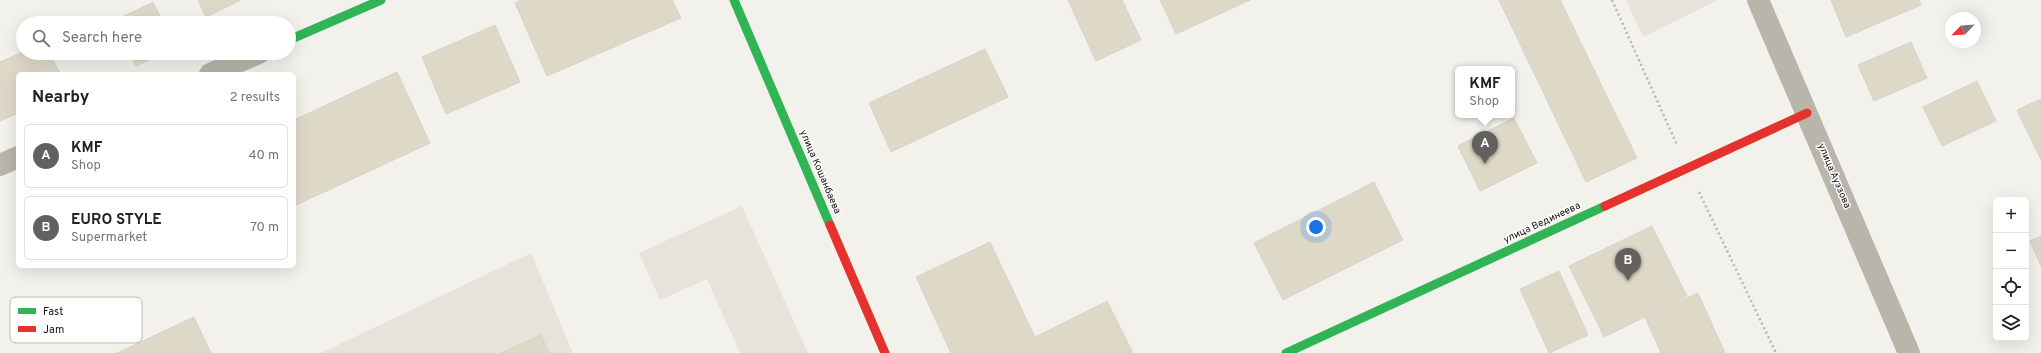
<!DOCTYPE html>
<meta charset="utf-8">
<style>
:root{--surface:#fff;--page:#f6f6f6;--text:#222;--muted:#767676;--line:#e0e0e0;--accent:#62615e}
body{margin:0;font-family:Overpass,sans-serif;background:var(--page);color:var(--text)}
.controls{position:absolute;right:12px;bottom:12px;display:grid;overflow:hidden;border-radius:6px;box-shadow:0 4px 16px #0002}
.controls button{width:36px;height:36px;display:grid;place-items:center;padding:0;border:0;border-bottom:1px solid var(--line);background:var(--surface);color:var(--text);font:20px sans-serif}
.compass{position:absolute;left:1945px;top:12px;width:36px;height:36px;border-radius:50%;background:var(--surface);box-shadow:0 4px 16px #0002;rotate:245deg}
.you{position:absolute;left:1316px;top:227px;width:14px;height:14px;margin:-10px;border:3px solid #fff;border-radius:50%;background:#1a73e8;box-shadow:0 0 0 6px #1a73e833}
.badge{display:grid;place-items:center;width:26px;height:26px;border-radius:50%;background:var(--accent);color:#fff;font-size:13px;font-weight:700}
.pin{position:absolute;translate:-50% -33px;filter:drop-shadow(0 1px 2px #0008)}
.pin::after{content:'';position:absolute;top:21px;width:14px;height:12px;background:inherit;clip-path:polygon(0 0,100% 0,50% 100%)}
.popup{position:absolute;left:1455px;top:66px;width:60px;height:52px;box-sizing:border-box;display:grid;place-content:center;border-radius:6px;background:var(--surface);filter:drop-shadow(0 1px 3px #0005);font-size:13px;white-space:nowrap;color:var(--muted)}
.popup b{font-size:15px;color:var(--text)}
.popup::after{content:'';position:absolute;left:50%;top:100%;margin-left:-8px;border:8px solid transparent;border-top-color:var(--surface)}
.list{margin:0;padding:0;list-style:none}
h2{display:flex;justify-content:space-between;align-items:center;height:52px;margin:0;padding:0 16px;font-size:17px}
h2 small{font-size:13px;font-weight:400;color:var(--muted)}
.list li{display:grid;grid-template-columns:26px 1fr auto;gap:12px;align-items:center;box-sizing:border-box;height:64px;margin:0 8px 8px;padding:0 8px;border:1px solid var(--line);border-radius:6px}
.list b{display:block;font-size:15px;white-space:nowrap}
.list p{margin:0;font-size:13px;white-space:nowrap;color:var(--muted)}
.list em{font-size:13px;font-style:normal;color:var(--muted)}
.icon{flex:none;width:22px;height:22px;fill:none;stroke:currentColor;stroke-width:2;stroke-linecap:round;stroke-linejoin:round}
.map{position:relative;flex:none;width:2041px;height:353px;overflow:hidden}
.search{position:absolute;background:var(--surface);box-shadow:0 4px 16px #0002;left:16px;top:16px;width:280px;height:44px;display:flex;align-items:center;gap:10px;box-sizing:border-box;padding:0 14px;border-radius:22px;color:var(--muted);font-size:15px}
.panel{position:absolute;background:var(--surface);box-shadow:0 4px 16px #0002;left:16px;top:72px;width:280px;height:196px;border-radius:6px}
.map>svg:first-child{display:block}
.built{fill:#e6e4da}
.building{fill:#ded9c7;stroke:#d4d3cf}
.lines{fill:none;stroke-linecap:round;stroke-linejoin:round}
.path{stroke:#b9b6b0;stroke-width:2.5;stroke-dasharray:2 3;stroke-linecap:butt}
.street{stroke:#b8b6ab;stroke-width:22}
.fast{stroke:#30b455;stroke-width:9}
.jam{stroke:#e5322d;stroke-width:9}
.labels{text-anchor:middle;dominant-baseline:central;stroke-width:3;stroke-linejoin:round;paint-order:stroke}
.street-label{font-size:10px;fill:#151412;stroke:#fff}
.key{fill:#fff;stroke:#b9b8b8;stroke-width:1}
.key-label{font-size:11px;fill:#151412}
</style>
<div class="map">
<svg width="2041" height="353" viewBox="0 0 2041 353">
<rect width="100%" height="100%" fill="#f2f1ec"/>
<!-- built -->
<path class="built" d="M1626,0H1718L1643,37Z
M742,206L808,353H740L707,279L660,300L639,253Z
M531,253L573,353H321Z"/>
<!-- building -->
<path class="building" d="M198,0H241L206,17Z
M521,0H672L681,18L547,76L515,3Z
M1068,0H1122L1141,40L1096,61Z
M1160,0H1250L1176,34Z
M1499,0H1560L1637,158L1586,182Z
M1831,0H1919L1921,5L1846,37Z
M153,2L163,23H115L114,21Z
M495,25L520,82L446,114L422,57Z
M1911,42L1927,78L1874,101L1858,65Z
M985,49L1008,97L891,152L869,103Z
M23,52L50,53L60,74H18V113L0,121V62Z
M129,53H163L136,66Z
M397,72L430,143L294,206V120Z
M1977,81L1996,121L1942,146L1923,107Z
M2041,99V160L2017,110Z
M1514,118L1537,163L1480,191L1458,146Z
M1374,182L1403,240L1283,300L1254,243Z
M1652,226L1687,296L1604,337L1569,266Z
M2041,236V266L2030,241Z
M990,242L1035,337L1107,301L1133,353H951L916,277Z
M1559,271L1588,335L1549,353L1520,289Z
M1698,293L1725,353H1661L1645,317Z
M194,317L211,353H117Z
M541,335L549,353H501Z"/>
<g class="lines">
<!-- path -->
<path class="path" d="M1612,0L1677,145
M1699,192L1776,353"/>
<!-- street -->
<path class="street" d="M1758,0L1909,353
M210,74L259,53
M0,165L18,157"/>
<!-- fast -->
<path class="fast" d="M734,0L830,225
M289,40L381,0
M1286,353L1605,206"/>
<!-- jam -->
<path class="jam" d="M1605,206L1807,113
M830,225L885,353"/>
</g>
<g class="labels">
<!-- street labels -->
<g class="street-label">
<text transform="translate(820 172) rotate(67)">улица Кошанбаева</text>
<text transform="translate(1834 176) rotate(67)">улица Ауэзова</text>
<text transform="translate(1542 223) rotate(-25)">улица Вединеева</text>
</g>
</g>
<!-- legend -->
<rect x="10" y="297" width="132" height="46" rx="6" class="key"/>
<rect x="18" y="308" width="18" height="6" fill="#30b455"/>
<rect x="18" y="326" width="18" height="6" fill="#e5322d"/>
<g class="key-label">
<text x="43" y="315">Fast</text>
<text x="43" y="333">Jam</text>
</g>
</svg>
<div class="controls">
<button>+</button>
<button>−</button>
<button><svg class="icon" aria-label="locate" viewBox="0 0 24 24"><circle cx="12" cy="12" r="6"/><path d="M12 2v4M12 18v4M2 12h4M18 12h4"/></svg></button>
<button><svg class="icon" aria-label="layers" viewBox="0 0 24 24"><path d="M12 4l9 5-9 5-9-5zM3 14l9 5 9-5"/></svg></button>
</div>
<svg class="compass" viewBox="-18 -18 36 36"><path d="M0-13l5 13h-10z" fill="#e53935"/><path d="M0 13l5-13h-10z" fill="#767676"/></svg>
<div class="you"></div>
<div class="pin badge" style="left:1485px;top:164px">A</div>
<div class="popup"><b>KMF</b>Shop</div>
<div class="pin badge" style="left:1628px;top:281px">B</div>
<div class="search"><svg class="icon" aria-label="search" viewBox="0 0 24 24"><circle cx="10" cy="10" r="6"/><path d="M15 15l6 6"/></svg>Search here</div>
<section class="panel">
<h2>Nearby<small>2 results</small></h2>
<ul class="list">
<li><span class="badge">A</span><div><b>KMF</b><p>Shop</p></div><em>40 m</em></li>
<li><span class="badge">B</span><div><b>EURO STYLE</b><p>Supermarket</p></div><em>70 m</em></li>
</ul>
</section>
</div>
